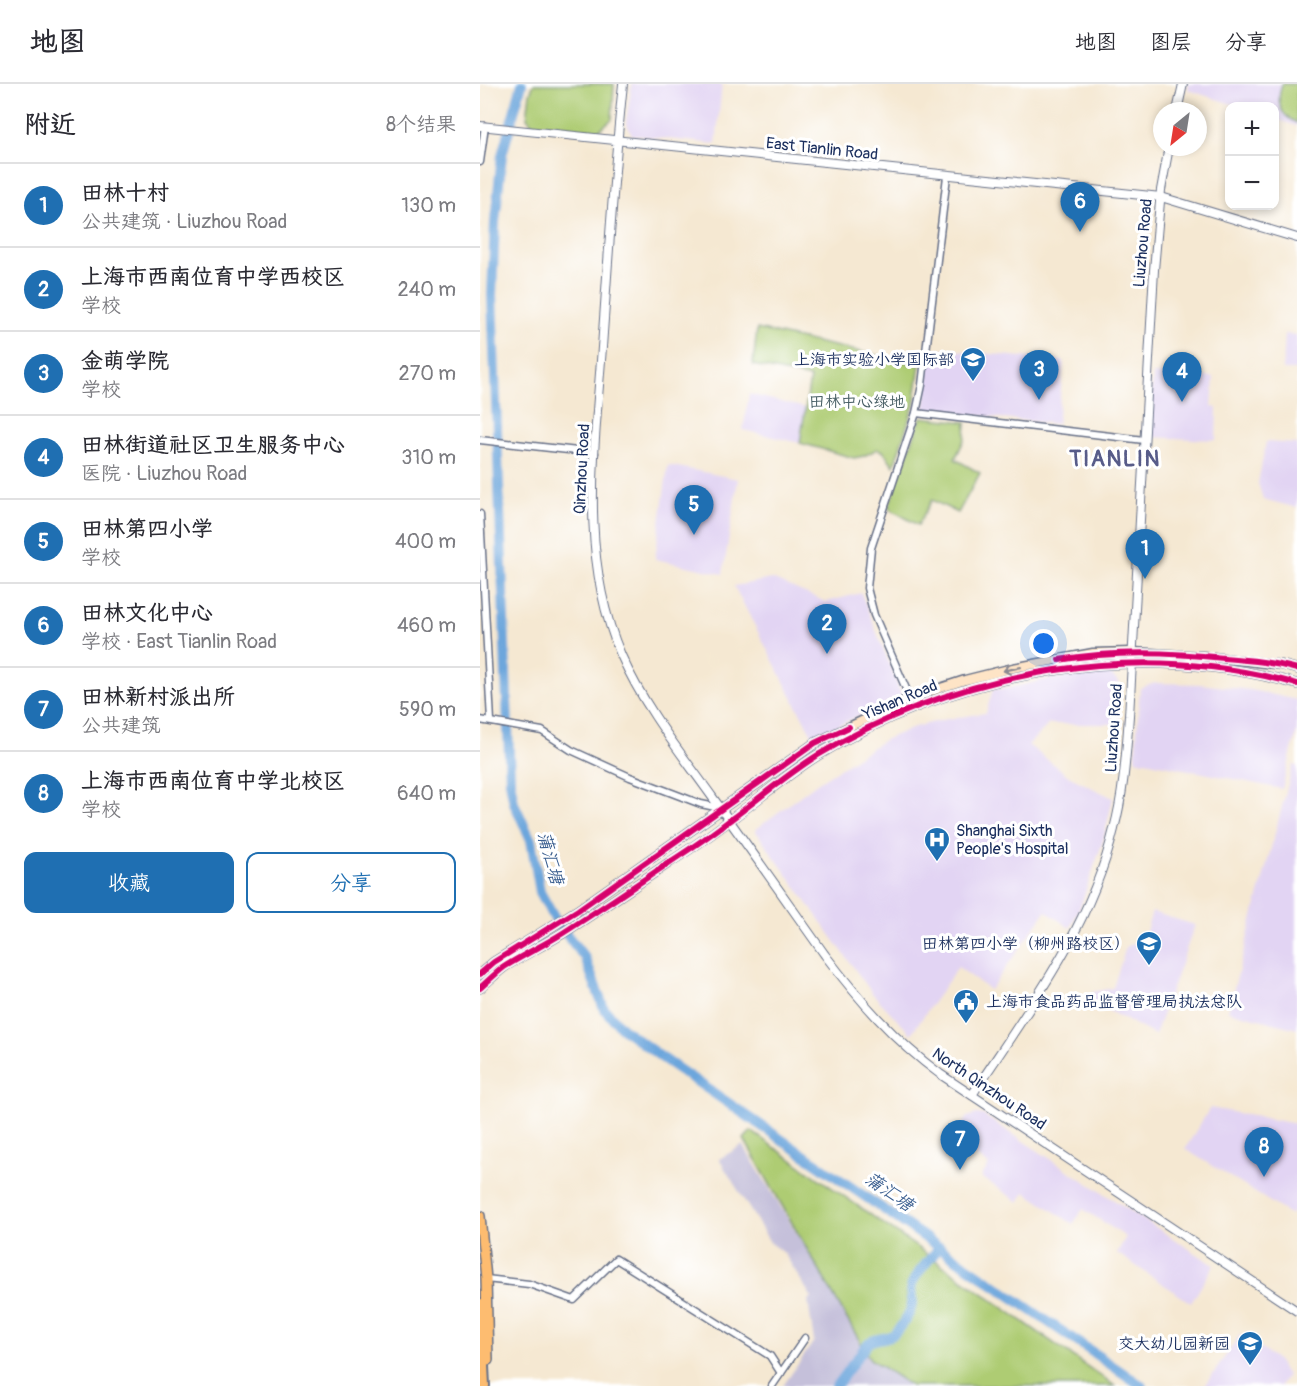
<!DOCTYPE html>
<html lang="zh">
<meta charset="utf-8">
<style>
body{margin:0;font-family:Pangolin,"LXGW WenKai TC",sans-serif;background:#f2f2f3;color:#2b2b33}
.controls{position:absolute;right:18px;top:18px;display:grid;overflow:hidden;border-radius:12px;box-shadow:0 3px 9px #0003}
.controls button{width:54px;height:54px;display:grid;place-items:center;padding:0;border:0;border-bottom:2px solid #e1e1e2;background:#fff;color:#2b2b33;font:30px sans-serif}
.compass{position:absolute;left:673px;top:18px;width:54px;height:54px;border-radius:50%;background:#fff;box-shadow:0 3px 9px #0003;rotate:210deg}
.you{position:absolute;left:564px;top:560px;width:21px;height:21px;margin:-15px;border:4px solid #fff;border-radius:50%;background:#1a73e8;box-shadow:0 0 0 9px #1a73e833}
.badge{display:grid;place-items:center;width:39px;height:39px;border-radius:50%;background:#1f6fb2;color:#fff;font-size:20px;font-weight:700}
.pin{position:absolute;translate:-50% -50px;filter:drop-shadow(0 2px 3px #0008)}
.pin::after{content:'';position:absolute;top:32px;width:21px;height:18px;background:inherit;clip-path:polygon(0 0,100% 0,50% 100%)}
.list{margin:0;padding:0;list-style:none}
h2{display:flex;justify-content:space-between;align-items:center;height:78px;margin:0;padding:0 24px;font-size:26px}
h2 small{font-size:20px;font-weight:400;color:#7c7c81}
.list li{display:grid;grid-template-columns:39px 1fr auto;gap:18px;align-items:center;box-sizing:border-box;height:84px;padding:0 24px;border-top:2px solid #e1e1e2}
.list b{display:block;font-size:22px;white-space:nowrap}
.list p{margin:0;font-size:20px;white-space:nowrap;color:#7c7c81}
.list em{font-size:20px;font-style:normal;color:#7c7c81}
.actions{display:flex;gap:12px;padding:18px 24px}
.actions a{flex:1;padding:14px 0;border:2px solid #1f6fb2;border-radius:12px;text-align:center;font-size:21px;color:#1f6fb2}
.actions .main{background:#1f6fb2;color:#fff}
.map{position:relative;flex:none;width:817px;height:1302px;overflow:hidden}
header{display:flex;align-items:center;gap:36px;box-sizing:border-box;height:84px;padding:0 30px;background:#fff;border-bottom:2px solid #e1e1e2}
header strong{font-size:28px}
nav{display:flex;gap:33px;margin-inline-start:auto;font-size:21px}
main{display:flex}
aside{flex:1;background:#fff}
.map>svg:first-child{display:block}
.built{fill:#e2d4f3}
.industrial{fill:#c5c0da}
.green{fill:#aecc73;stroke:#647e68;stroke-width:1.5}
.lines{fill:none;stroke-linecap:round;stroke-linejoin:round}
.river{stroke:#6ca6dc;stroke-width:10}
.minor-casing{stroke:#677087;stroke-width:9}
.tertiary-casing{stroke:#677087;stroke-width:10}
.secondary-casing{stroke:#677087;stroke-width:11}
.primary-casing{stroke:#677087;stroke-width:12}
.trunk-casing{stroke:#677087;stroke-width:14}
.minor{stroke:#fff;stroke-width:6}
.tertiary{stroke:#fff;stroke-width:8}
.secondary{stroke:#fee4c6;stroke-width:8}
.primary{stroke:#fdbc70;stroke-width:9}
.trunk{stroke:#fdbc70;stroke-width:10}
.cycleway-casing{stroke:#fff;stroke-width:10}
.cycleway{stroke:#d6006c;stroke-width:6}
.oneway{stroke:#8c8a92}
.labels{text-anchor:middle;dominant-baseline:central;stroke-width:6;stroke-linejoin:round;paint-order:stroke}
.street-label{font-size:16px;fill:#1b2f5e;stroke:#fff}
.poi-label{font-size:16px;fill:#1b2f5e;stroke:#fff;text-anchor:end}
.park-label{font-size:16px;fill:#475e64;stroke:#fff}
.water-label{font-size:18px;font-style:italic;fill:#3b5f90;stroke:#fff}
.district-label{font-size:22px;font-weight:bold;letter-spacing:1.5px;fill:#585c89;stroke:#fff}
</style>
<header>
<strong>地图</strong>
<nav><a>地图</a><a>图层</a><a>分享</a></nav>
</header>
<main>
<aside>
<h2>附近<small>8个结果</small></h2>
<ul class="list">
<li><span class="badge">1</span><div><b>田林十村</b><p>公共建筑 · Liuzhou Road</p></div><em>130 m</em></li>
<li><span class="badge">2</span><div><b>上海市西南位育中学西校区</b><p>学校</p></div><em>240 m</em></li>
<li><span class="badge">3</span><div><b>金萌学院</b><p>学校</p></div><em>270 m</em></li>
<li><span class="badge">4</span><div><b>田林街道社区卫生服务中心</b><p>医院 · Liuzhou Road</p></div><em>310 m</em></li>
<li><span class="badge">5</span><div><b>田林第四小学</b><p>学校</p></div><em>400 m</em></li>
<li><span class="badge">6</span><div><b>田林文化中心</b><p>学校 · East Tianlin Road</p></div><em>460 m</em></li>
<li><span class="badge">7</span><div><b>田林新村派出所</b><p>公共建筑</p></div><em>590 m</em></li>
<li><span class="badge">8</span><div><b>上海市西南位育中学北校区</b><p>学校</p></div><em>640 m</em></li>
</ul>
<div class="actions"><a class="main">收藏</a><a>分享</a></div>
</aside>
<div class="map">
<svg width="817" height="1302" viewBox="0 0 817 1302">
<rect width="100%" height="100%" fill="#fff"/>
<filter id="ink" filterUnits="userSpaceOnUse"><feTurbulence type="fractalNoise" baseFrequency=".0167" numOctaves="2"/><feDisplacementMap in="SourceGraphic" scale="12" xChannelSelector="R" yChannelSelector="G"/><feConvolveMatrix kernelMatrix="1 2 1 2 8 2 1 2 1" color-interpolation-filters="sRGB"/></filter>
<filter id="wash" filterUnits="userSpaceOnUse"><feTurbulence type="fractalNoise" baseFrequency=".008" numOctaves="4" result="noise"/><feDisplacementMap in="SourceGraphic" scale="24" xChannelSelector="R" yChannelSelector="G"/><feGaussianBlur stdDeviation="1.35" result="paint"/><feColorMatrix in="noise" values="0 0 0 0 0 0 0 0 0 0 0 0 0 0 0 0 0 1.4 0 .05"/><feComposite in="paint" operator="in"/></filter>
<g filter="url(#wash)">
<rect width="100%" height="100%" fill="#f5e8d2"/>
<!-- built -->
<g class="built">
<path d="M 152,0 L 242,0 L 236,60 L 152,51 L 146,38 Z"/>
<path d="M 709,0 L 817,0 L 817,42 L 795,35 L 794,22 L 758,22 L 708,6 Z"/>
<path d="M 805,250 L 817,251 L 817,286 L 803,286 Z"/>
<path d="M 450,264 L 584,277 L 577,340 L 444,326 Z"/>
<path d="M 673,290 L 734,293 L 732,323 L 737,324 L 736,356 L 669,353 Z"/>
<path d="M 269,310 L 326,324 L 320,359 L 263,346 Z"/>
<path d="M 786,358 L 817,360 L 817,424 L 783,415 L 778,399 Z"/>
<path d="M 188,381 L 258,395 L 243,490 L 175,475 Z"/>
<path d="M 292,495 L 346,518 L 381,509 L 422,612 L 333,653 L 254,502 Z"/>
<path d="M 628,587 L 640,600 L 639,640 L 569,640 L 548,661 L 590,693 L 633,714 L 623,757 L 600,823 L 590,844 L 566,827 L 510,906 L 478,883 L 431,950 L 392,909 L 275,746 L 337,699 L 404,656 L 434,643 L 467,635 L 506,629 L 513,605 L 525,605 L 570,595 Z"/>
<path d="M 675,599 L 719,600 L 771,606 L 817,616 L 817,647 L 802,705 L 655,675 L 660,604 Z"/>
<path d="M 813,681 L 817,682 L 817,945 L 748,927 Z"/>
<path d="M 672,828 L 715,841 L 675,951 L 608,916 L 613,908 L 633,904 L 646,863 L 664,854 Z"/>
<path d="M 730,1024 L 817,1040 L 817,1122 L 811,1131 L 705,1065 Z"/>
<path d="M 497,1030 L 503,1031 L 734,1181 L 711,1219 L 637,1169 L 646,1153 L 603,1125 L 593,1140 L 545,1108 L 539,1118 L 501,1093 L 509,1081 L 477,1059 L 474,1052 L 487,1033 Z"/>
<path d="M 760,1251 L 796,1275 L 807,1291 L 800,1302 L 725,1302 Z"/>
</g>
<!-- industrial -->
<path class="industrial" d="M 263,1061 L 392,1273 L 435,1302 L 303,1302 L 334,1257 L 328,1217 L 332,1214 L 304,1169 L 291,1160 L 239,1075 Z"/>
<!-- green -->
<g class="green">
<path d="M 54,0 L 134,0 L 132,35 L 118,47 L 53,41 L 47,34 L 50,9 Z"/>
<path d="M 802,0 L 817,0 L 817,39 C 799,31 796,18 802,0 Z"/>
<path d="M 277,245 L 440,281 L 434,321 L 414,382 L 403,367 L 397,365 L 384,372 L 374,374 L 320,359 L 330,294 L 273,281 Z"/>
<path d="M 441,333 L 486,338 L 485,354 L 475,375 L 500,389 L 478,429 L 452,416 L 438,441 L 408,424 Z"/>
<path d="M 271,1047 L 635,1302 L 431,1302 L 390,1275 L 264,1055 Z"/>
</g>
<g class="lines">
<!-- river -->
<g class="river">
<path d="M 42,0 L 22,71 L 15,138 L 12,211 L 30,697 L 34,719 L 51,756 L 60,808 L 76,837 L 105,874 L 124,925 L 142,944 L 181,973 L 662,1302"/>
<path d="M 356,1302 L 388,1259 C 396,1253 406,1256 414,1250 C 421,1243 432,1229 432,1218 C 433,1212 429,1207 432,1200 C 436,1189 452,1173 460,1163"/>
</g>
</g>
</g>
<g filter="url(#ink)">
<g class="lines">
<defs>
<g id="minor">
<path d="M 0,78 L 5,42"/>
<path d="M 436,329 L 664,356"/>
<path d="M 0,356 L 115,369"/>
<path d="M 0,430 L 11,637"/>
<path d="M 430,614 L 394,531 L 387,504 L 391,464 L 436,329 L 442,301 L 467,92"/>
<path d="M 0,636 L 62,647 L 91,666 L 150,693 L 221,720 L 240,724"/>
<path d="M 6,1195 L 49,1200 L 94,1216 L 136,1175 L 290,1272 L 301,1289"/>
<path d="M 292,1302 L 325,1254"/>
</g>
<g id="tertiary">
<path d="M 143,0 C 134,83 129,166 123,249 C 116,357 97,469 141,571 C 164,623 200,668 233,714 C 271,766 308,819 345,871 C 379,916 415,957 460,990 L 817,1227"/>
<path d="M 697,27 L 703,0"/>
<path d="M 0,42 L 681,113 L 817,154"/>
<path d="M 492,1011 C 548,926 610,845 634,745 C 644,708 646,670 649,632 L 674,186 L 681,106 L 689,63"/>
</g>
<g id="secondary">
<path d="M 0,890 L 14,878 L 98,826 L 335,659 L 430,614 L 485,596 L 533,584 L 613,569 L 652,568 L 724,572 L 802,581 L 817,585"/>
<path d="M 0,904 C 8,897 16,889 24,883 C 43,871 64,861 83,849 C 119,826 155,802 190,778 C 210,765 231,751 250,736 C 280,714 306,691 338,671 C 480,586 656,555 817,600"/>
</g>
<path id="primary" d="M 0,1132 L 6,1195 L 8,1276"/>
<path id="trunk" d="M 0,1220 L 4,1302"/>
</defs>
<!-- minor casing -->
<use href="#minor" class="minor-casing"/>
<!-- tertiary casing -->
<use href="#tertiary" class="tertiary-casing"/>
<!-- secondary casing -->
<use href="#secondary" class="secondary-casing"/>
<!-- primary casing -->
<use href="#primary" class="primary-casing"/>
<!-- trunk casing -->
<use href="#trunk" class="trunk-casing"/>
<!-- minor -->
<use href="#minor" class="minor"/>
<!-- tertiary -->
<use href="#tertiary" class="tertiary"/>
<!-- secondary -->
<use href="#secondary" class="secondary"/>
<!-- primary -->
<use href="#primary" class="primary"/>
<!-- trunk -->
<use href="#trunk" class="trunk"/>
<defs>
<g id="cycleway">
<path d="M 579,576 C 634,566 689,568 744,574 C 769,576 793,578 817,585"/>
<path d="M 0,890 L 14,878 L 98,826 L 335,659 L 369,643"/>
<path d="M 0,904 C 8,897 16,889 24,883 C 43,871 64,861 83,849 C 119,826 155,802 190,778 C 210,765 231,751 250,736 C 280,714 306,691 338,671 C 480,586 656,555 817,600"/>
</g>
</defs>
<!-- cycleway casing -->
<use href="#cycleway" class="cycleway-casing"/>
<!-- cycleway -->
<use href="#cycleway" class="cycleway"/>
</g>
<!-- one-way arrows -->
<defs><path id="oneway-shaft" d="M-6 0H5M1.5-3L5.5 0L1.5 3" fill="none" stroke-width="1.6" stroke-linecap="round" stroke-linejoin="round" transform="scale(1.5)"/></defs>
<use class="oneway" href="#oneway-shaft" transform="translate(532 585) rotate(168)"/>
</g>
<!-- icons -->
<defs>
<symbol id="school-pin" viewBox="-11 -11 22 30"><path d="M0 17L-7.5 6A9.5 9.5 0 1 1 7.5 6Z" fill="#1f6fb2" stroke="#fff"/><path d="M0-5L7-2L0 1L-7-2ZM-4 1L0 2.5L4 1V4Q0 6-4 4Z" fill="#fff"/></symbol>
<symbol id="hospital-pin" viewBox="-11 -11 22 30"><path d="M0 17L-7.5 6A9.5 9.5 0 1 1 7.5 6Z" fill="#1f6fb2" stroke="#fff"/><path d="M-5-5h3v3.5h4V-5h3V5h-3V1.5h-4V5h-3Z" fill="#fff"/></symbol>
<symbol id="civic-pin" viewBox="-11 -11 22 30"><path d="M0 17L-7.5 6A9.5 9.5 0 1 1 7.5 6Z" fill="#1f6fb2" stroke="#fff"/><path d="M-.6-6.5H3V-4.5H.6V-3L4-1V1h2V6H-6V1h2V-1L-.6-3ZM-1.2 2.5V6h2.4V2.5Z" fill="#fff"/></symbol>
</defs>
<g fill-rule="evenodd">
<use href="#school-pin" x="478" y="261" width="30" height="40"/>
<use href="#hospital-pin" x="442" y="741" width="30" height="40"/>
<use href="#school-pin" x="654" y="845" width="30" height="40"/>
<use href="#civic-pin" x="471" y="903" width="30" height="40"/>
<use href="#school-pin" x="755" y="1245" width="30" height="40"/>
</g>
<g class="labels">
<!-- street labels -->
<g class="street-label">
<text transform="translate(342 65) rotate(6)">East Tianlin Road</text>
<text transform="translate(663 159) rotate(-85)">Liuzhou Road</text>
<text transform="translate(102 385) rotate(-87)">Qinzhou Road</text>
<text transform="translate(420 616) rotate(-23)">Yishan Road</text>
<text transform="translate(634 644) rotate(-86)">Liuzhou Road</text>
<text transform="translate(509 1005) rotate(34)">North Qinzhou Road</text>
</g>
<!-- poi labels -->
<g class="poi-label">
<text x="474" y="276">上海市实验小学国际部</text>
<text x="476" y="747" text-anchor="start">Shanghai Sixth<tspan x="476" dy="18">People's Hospital</tspan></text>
<text x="650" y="860">田林第四小学（柳州路校区）</text>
<text x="506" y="918" text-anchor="start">上海市食品药品监督管理局执法总队</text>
<text x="750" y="1260">交大幼儿园新园</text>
</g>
<!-- park labels -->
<g class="park-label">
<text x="377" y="318">田林中心绿地</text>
</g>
<!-- water labels -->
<g class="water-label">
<text transform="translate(70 774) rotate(75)">蒲汇塘</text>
<text transform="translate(409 1108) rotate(35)">蒲汇塘</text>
</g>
<!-- district labels -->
<g class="district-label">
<text x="635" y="375">TIANLIN</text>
</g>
</g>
</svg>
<div class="controls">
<button>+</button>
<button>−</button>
</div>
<svg class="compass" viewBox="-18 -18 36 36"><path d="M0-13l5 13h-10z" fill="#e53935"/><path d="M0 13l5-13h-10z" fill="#7c7c81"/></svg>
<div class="you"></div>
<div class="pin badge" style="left:665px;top:495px">1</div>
<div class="pin badge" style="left:347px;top:570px">2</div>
<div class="pin badge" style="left:559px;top:316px">3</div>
<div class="pin badge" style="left:702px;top:318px">4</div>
<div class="pin badge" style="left:214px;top:451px">5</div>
<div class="pin badge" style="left:600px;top:148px">6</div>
<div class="pin badge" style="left:480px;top:1086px">7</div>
<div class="pin badge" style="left:784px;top:1093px">8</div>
</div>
</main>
